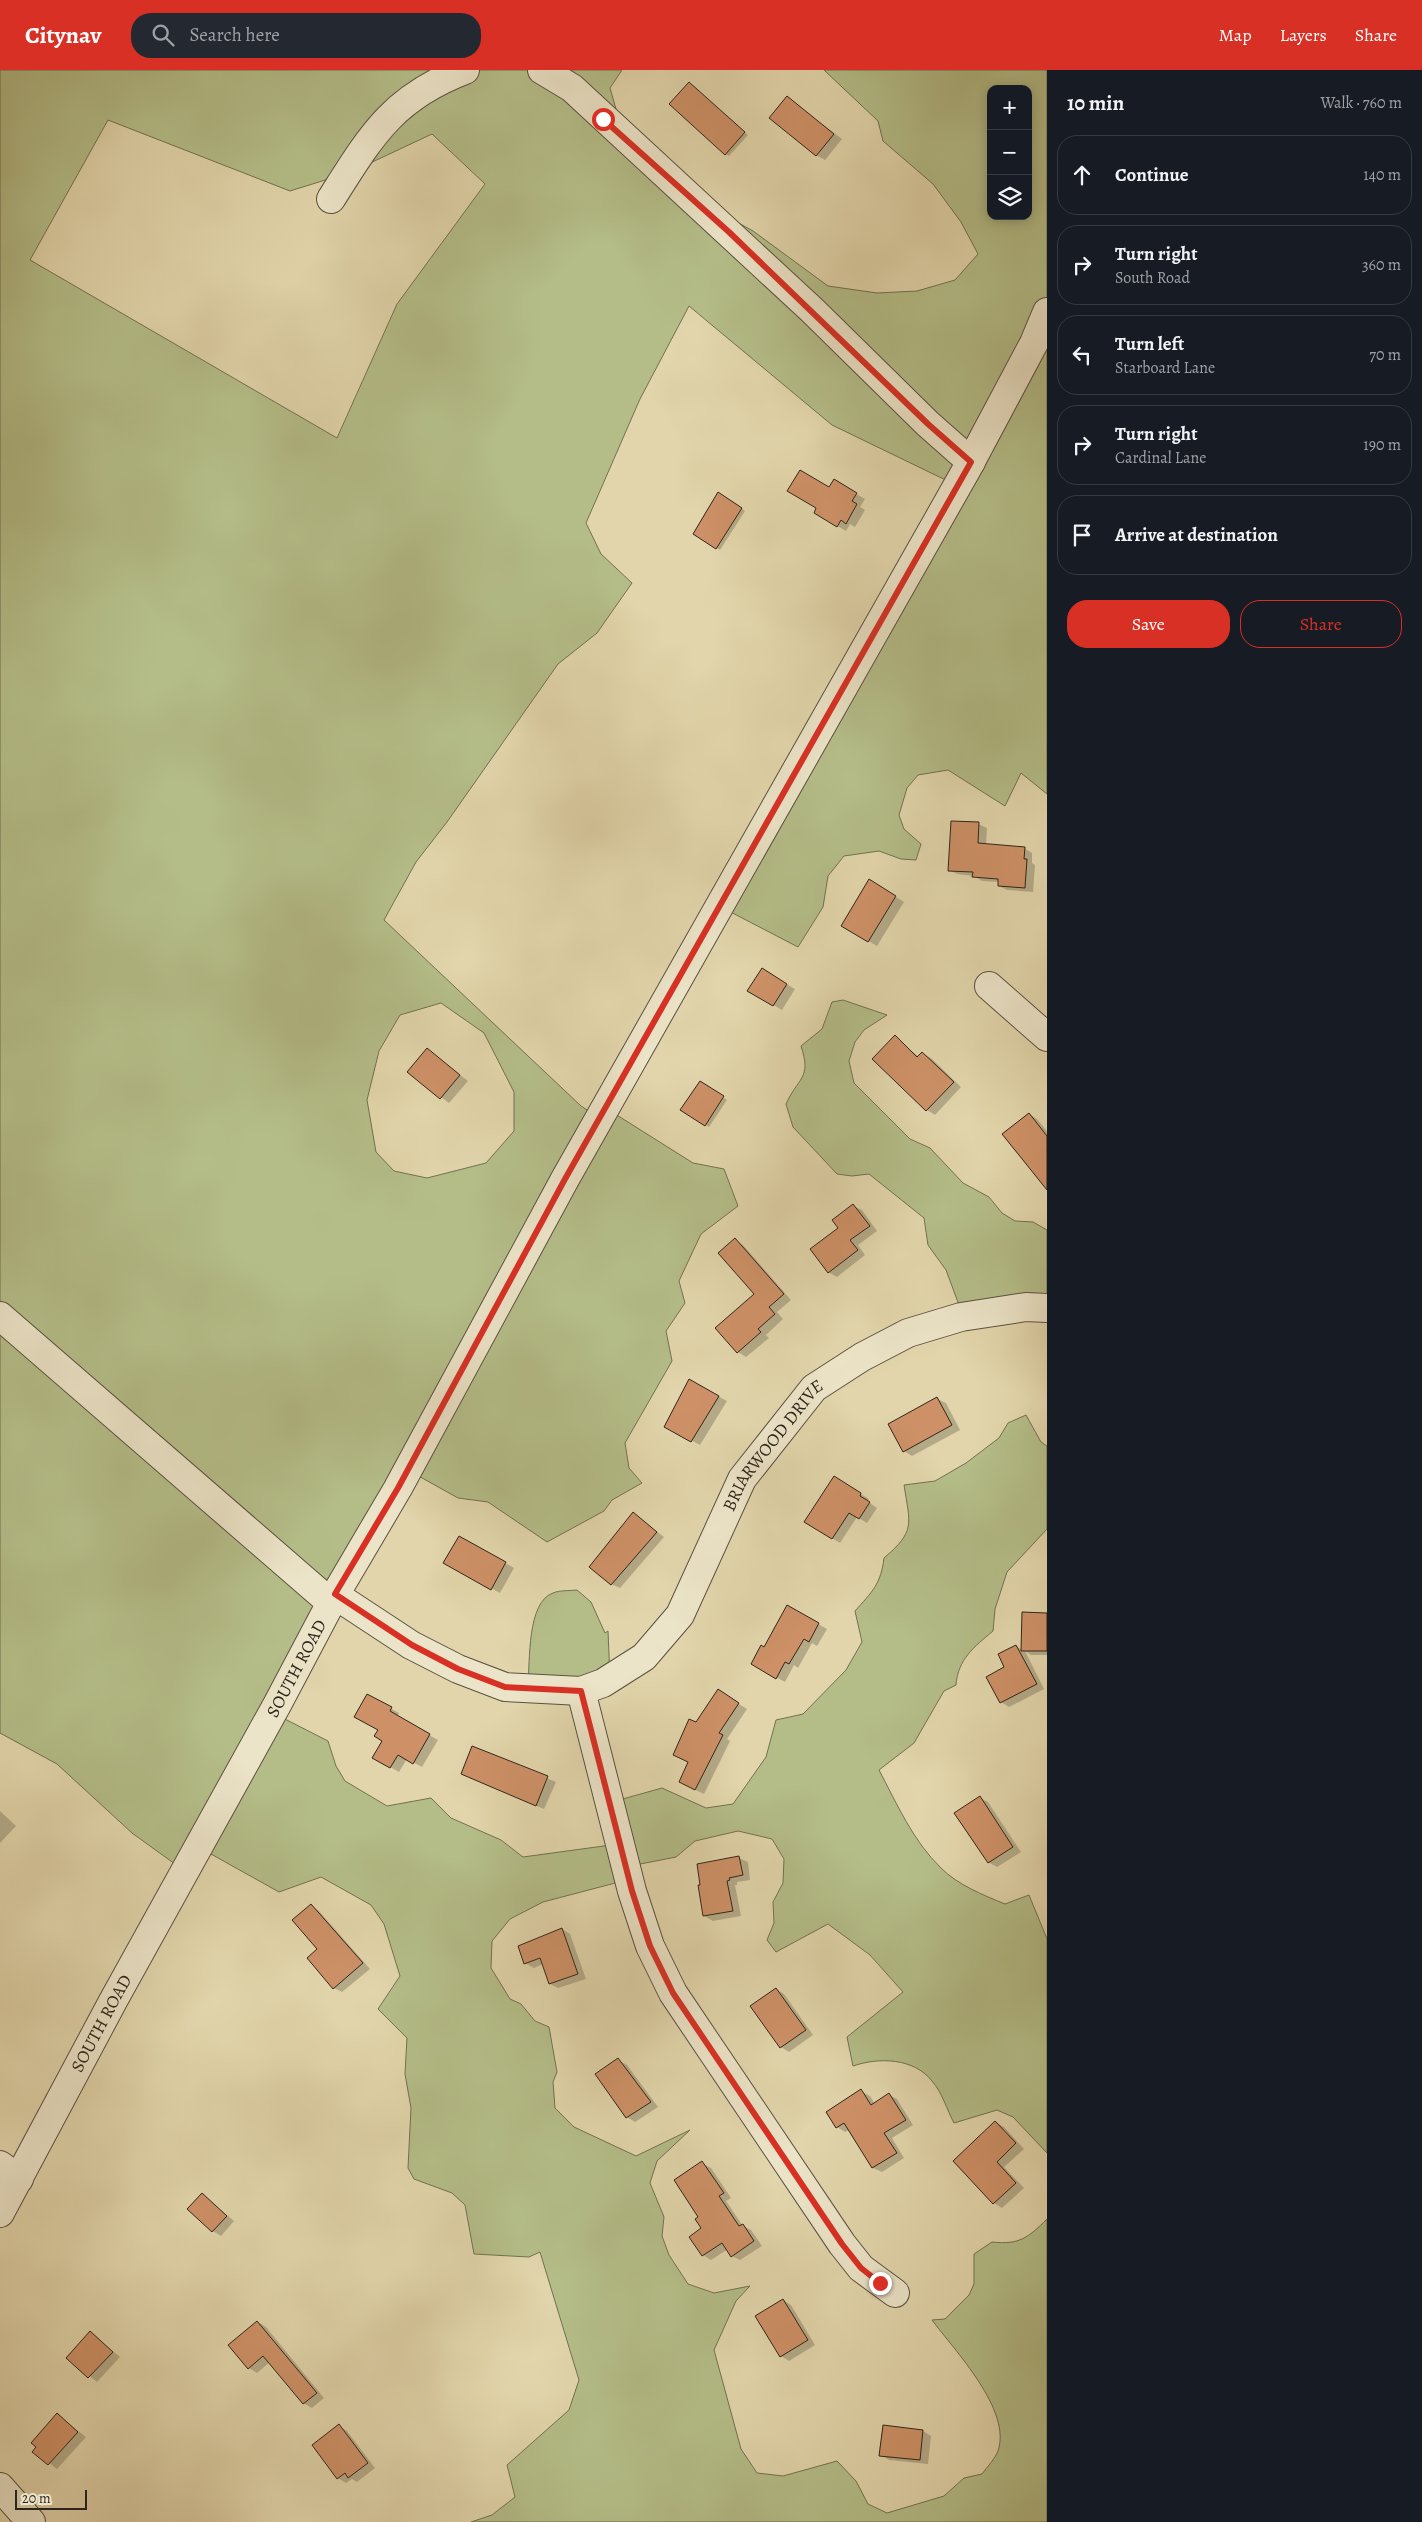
<!DOCTYPE html>
<meta charset="utf-8">
<style>
body{margin:0;font-family:Alegreya,serif;background:#242831;color:#f1f3f6}
.controls{position:absolute;right:15px;top:15px;display:grid;overflow:hidden;border-radius:10px;box-shadow:0 2px 12px #0003}
.controls button{width:45px;height:45px;display:grid;place-items:center;padding:0;border:0;border-bottom:1px solid #363941;background:#171b24;color:#f1f3f6;font:25px sans-serif}
.scale{position:absolute;left:15px;bottom:12px;width:72px;box-sizing:border-box;padding-left:5px;border:2px solid #2e251c;border-top:0;font-size:14px;line-height:18px;white-space:nowrap;color:#2e251c;-webkit-text-stroke:4px #ece4c8;paint-order:stroke}
.stop{position:absolute;width:15px;height:15px;margin:-11px;border:4px solid #d93025;border-radius:50%;background:#fff}
.stop.end{background:#d93025;border-color:#fff;box-shadow:0 1px 5px #0008}
.list{margin:0;padding:0;list-style:none}
h2{display:flex;justify-content:space-between;align-items:center;height:65px;margin:0;padding:0 20px;font-size:21px}
h2 small{font-size:16px;font-weight:400;color:#9ea1a6}
.list li{display:grid;grid-template-columns:32px 1fr auto;gap:15px;align-items:center;box-sizing:border-box;height:80px;margin:0 10px 10px;padding:0 10px;border:1px solid #363941;border-radius:20px}
.list b{display:block;font-size:19px;white-space:nowrap}
.list p{margin:0;font-size:16px;white-space:nowrap;color:#9ea1a6}
.list em{font-size:16px;font-style:normal;color:#9ea1a6}
.actions{display:flex;gap:10px;padding:15px 20px}
.actions a{flex:1;padding:11px 0;border:1px solid #d93025;border-radius:20px;text-align:center;font-size:18px;color:#d93025}
.actions .main{background:#d93025;color:#fff}
.icon{flex:none;width:28px;height:28px;fill:none;stroke:currentColor;stroke-width:2;stroke-linecap:round;stroke-linejoin:round}
.map{position:relative;flex:none;width:1047px;height:2452px;overflow:hidden}
header{display:flex;align-items:center;gap:30px;box-sizing:border-box;height:70px;padding:0 25px;background:#d93025;color:#fff}
header strong{font-size:24px}
nav{display:flex;gap:28px;margin-inline-start:auto;font-size:18px}
.search{width:350px;height:45px;background:#242831;display:flex;align-items:center;gap:12px;box-sizing:border-box;padding:0 18px;border-radius:20px;color:#9ea1a6;font-size:19px}
main{display:flex}
aside{flex:1;background:#171b24}
.map>svg:first-child{display:block}
.green{fill:#b4bd88;stroke:#717152;fill-rule:evenodd}
.shadow{fill:#0003}
.building{fill:#ce9167;stroke:#2e251c}
.lines{fill:none;stroke-linecap:round;stroke-linejoin:round}
.minor-casing{stroke:#5b5140;stroke-width:30}
.minor{stroke:#ece4c8;stroke-width:28}
.route{stroke:#d93025;stroke-width:6}
.labels{text-anchor:middle;dominant-baseline:central;stroke-width:5;stroke-linejoin:round;paint-order:stroke}
.street-label{font-size:18px;fill:#2e251c;stroke:#ece4c8}
</style>
<header>
<strong>Citynav</strong>
<div class="search"><svg class="icon" aria-label="search" viewBox="0 0 24 24"><circle cx="10" cy="10" r="6"/><path d="M15 15l6 6"/></svg>Search here</div>
<nav><a>Map</a><a>Layers</a><a>Share</a></nav>
</header>
<main>
<div class="map">
<svg width="1047" height="2452" viewBox="0 0 1047 2452">
<rect width="100%" height="100%" fill="#e2d5ab"/>
<filter id="stains"><feTurbulence type="fractalNoise" baseFrequency=".004" numOctaves="4"/><feColorMatrix values="0 0 0 0 .2 0 0 0 0 .09 0 0 0 0 .02 0 0 0 .5 -.17"/></filter>
<radialGradient id="worn" r=".72"><stop offset=".6" stop-color="#630" stop-opacity="0"/><stop offset="1" stop-color="#630" stop-opacity=".3"/></radialGradient>
<!-- green -->
<g class="green">
<path d="M 0,0 L 622,0 L 610,18 L 620,53 L 710,137 L 753,161 L 828,216 L 877,223 L 917,221 L 955,210 L 978,184 L 961,152 L 933,114 L 883,71 L 878,51 L 824,0 L 1047,0 L 1047,724 L 1021,703 L 1005,736 L 948,700 L 918,705 L 907,718 L 899,745 L 904,759 L 921,774 L 916,790 L 901,789 L 879,781 L 844,786 L 828,806 L 823,837 L 798,877 L 721,837 L 958,416 L 832,355 L 689,236 L 640,329 L 586,453 L 601,484 L 632,513 L 597,563 L 558,594 L 447,752 L 416,792 L 384,850 L 581,1036 L 598,1047 L 612,1042 L 693,1093 L 724,1099 L 738,1136 L 701,1164 L 679,1211 L 685,1233 L 666,1261 L 672,1291 L 625,1373 L 629,1398 L 642,1413 L 612,1430 L 604,1441 L 547,1472 L 488,1432 L 458,1428 L 415,1404 L 277,1645 L 328,1671 L 336,1696 L 345,1711 L 387,1736 L 431,1728 L 451,1748 L 501,1770 L 523,1787 L 611,1775 L 612,1732 L 662,1718 L 706,1738 L 733,1734 L 766,1687 L 776,1650 L 803,1644 L 846,1600 L 862,1572 L 855,1541 C 872,1522 881,1514 884,1488 C 916,1461 910,1454 904,1415 L 935,1411 L 966,1393 L 999,1368 L 1008,1353 L 1026,1345 L 1041,1372 L 1047,1376 L 1047,1459 L 1007,1502 L 995,1539 L 993,1561 C 974,1577 958,1589 956,1615 L 944,1621 L 914,1673 L 879,1700 C 897,1734 913,1771 941,1798 C 958,1815 983,1825 1005,1834 L 1029,1825 L 1047,1869 L 1047,2083 L 1013,2047 L 997,2040 L 954,2053 C 947,2040 942,2022 932,2011 C 914,1988 879,1987 853,1996 L 847,1967 L 903,1922 L 870,1885 L 828,1854 L 776,1882 L 767,1870 L 774,1853 L 773,1832 L 783,1813 L 784,1789 L 772,1769 L 738,1761 L 695,1771 L 676,1787 L 625,1797 L 619,1812 L 543,1832 L 510,1849 L 492,1871 L 491,1898 L 510,1929 L 521,1934 L 535,1951 L 549,1957 L 557,2002 L 553,2012 L 555,2038 L 574,2057 L 636,2086 L 690,2060 L 657,2091 L 650,2113 L 664,2147 L 662,2166 L 669,2185 L 688,2214 L 714,2223 L 750,2216 L 736,2231 L 714,2280 L 741,2379 L 757,2403 L 783,2406 L 837,2391 L 856,2411 L 868,2434 L 887,2443 L 944,2426 L 964,2408 L 982,2404 C 987,2397 995,2389 998,2381 C 1012,2340 955,2281 932,2250 L 945,2249 L 969,2225 L 974,2214 L 974,2184 L 992,2172 C 1019,2175 1028,2168 1047,2149 L 1047,2452 L 471,2452 L 492,2445 L 515,2427 L 507,2395 L 569,2340 L 579,2310 L 540,2182 L 529,2187 L 474,2184 L 465,2135 L 452,2123 L 414,2109 L 408,2098 L 411,2038 L 405,2004 L 407,1968 L 378,1939 L 400,1906 L 384,1854 L 371,1835 L 321,1807 L 279,1822 L 202,1779 L 186,1802 L 132,1763 L 57,1694 L 0,1663 ZM 991,19 L 1028,19 L 1028,146 L 991,146 ZM 108,50 L 290,121 L 351,102 L 432,64 L 485,114 L 397,234 L 337,368 L 30,190 ZM 441,933 L 484,963 L 514,1022 L 514,1061 L 486,1093 L 427,1108 L 394,1101 L 376,1082 L 367,1030 L 379,981 L 400,945 Z"/>
<path d="M 843,930 L 887,945 L 864,960 L 855,972 L 849,991 L 854,1013 L 910,1069 L 930,1078 L 963,1113 L 989,1127 L 1002,1143 L 1015,1151 L 1033,1152 L 1047,1160 L 1047,1236 L 962,1243 L 946,1200 L 928,1175 L 924,1148 L 869,1104 L 852,1106 L 837,1104 L 793,1057 L 786,1034 C 798,1007 812,1009 801,976 L 822,959 L 832,932 Z"/>
<path d="M 577,1520 L 591,1532 L 605,1563 L 608,1561 L 610,1609 L 528,1614 C 530,1591 527,1532 553,1523 C 560,1520 569,1521 577,1520 Z"/>
</g>
<!-- shadow -->
<g class="shadow">
<path d="M 690,13 L 748,65 L 729,86 L 725,84 Z"/>
<path d="M 787,28 L 842,69 L 825,90 L 816,85 Z"/>
<path d="M 834,411 L 865,429 L 860,437 L 865,440 L 855,457 L 850,454 L 846,461 L 815,443 Z"/>
<path d="M 718,423 L 745,441 L 720,480 L 695,464 Z"/>
<path d="M 978,754 L 987,758 L 986,775 L 1024,778 L 1032,783 L 1032,793 L 1035,795 L 1033,822 L 1007,820 L 999,816 L 999,812 L 982,811 L 974,806 L 957,804 L 949,800 Z"/>
<path d="M 870,811 L 904,832 L 877,876 L 842,856 Z"/>
<path d="M 762,900 L 795,919 L 782,940 L 749,921 Z"/>
<path d="M 895,967 L 919,987 L 922,983 L 931,988 L 961,1017 L 935,1045 L 927,1040 Z"/>
<path d="M 427,979 L 468,1011 L 449,1033 L 408,1002 Z"/>
<path d="M 700,1012 L 727,1030 L 709,1057 L 682,1040 Z"/>
<path d="M 1029,1044 L 1037,1049 L 1047,1061 L 1047,1118 Z"/>
<path d="M 853,1136 L 862,1140 L 877,1161 L 858,1175 L 865,1185 L 837,1207 L 828,1202 L 840,1158 Z"/>
<path d="M 735,1170 L 743,1175 L 791,1230 L 777,1242 L 783,1249 L 766,1265 L 769,1268 L 746,1287 L 738,1282 L 717,1258 L 756,1225 Z"/>
<path d="M 690,1311 L 727,1331 L 700,1375 L 665,1356 Z"/>
<path d="M 937,1329 L 946,1333 L 960,1360 L 912,1386 L 904,1381 Z"/>
<path d="M 842,1412 L 869,1429 L 867,1431 L 877,1438 L 867,1453 L 857,1447 L 840,1473 L 832,1468 Z"/>
<path d="M 633,1444 L 664,1467 L 620,1518 L 611,1514 Z"/>
<path d="M 459,1467 L 514,1498 L 500,1523 L 445,1492 Z"/>
<path d="M 788,1537 L 827,1559 L 817,1576 L 812,1573 L 798,1598 L 794,1595 L 785,1612 L 752,1594 L 764,1578 Z"/>
<path d="M 1047,1544 L 1047,1585 L 1031,1585 L 1025,1581 L 1044,1619 L 1009,1637 L 1001,1632 L 1006,1597 L 1016,1576 L 1022,1580 Z"/>
<path d="M 367,1625 L 399,1643 L 397,1647 L 438,1670 L 422,1697 L 407,1689 L 399,1702 L 374,1688 L 384,1670 Z"/>
<path d="M 726,1626 L 747,1639 L 727,1669 L 730,1671 L 704,1724 L 689,1717 L 690,1692 L 696,1654 Z"/>
<path d="M 473,1677 L 556,1712 L 544,1739 L 471,1708 Z"/>
<path d="M 980,1728 L 988,1732 L 1021,1782 L 997,1797 L 988,1792 Z"/>
<path d="M 0,1741 L 16,1756 L 0,1773 Z"/>
<path d="M 739,1788 L 748,1792 L 750,1810 L 737,1812 L 737,1815 L 735,1815 L 741,1846 L 713,1851 L 704,1846 Z"/>
<path d="M 311,1836 L 319,1841 L 370,1899 L 342,1922 L 334,1918 L 318,1880 Z"/>
<path d="M 562,1859 L 570,1864 L 586,1909 L 558,1918 L 550,1914 L 543,1894 L 534,1898 L 525,1893 Z"/>
<path d="M 776,1919 L 784,1924 L 813,1965 L 789,1982 L 781,1977 Z"/>
<path d="M 618,1990 L 627,1995 L 658,2037 L 635,2052 L 627,2047 Z"/>
<path d="M 861,2021 L 870,2026 L 875,2034 L 889,2025 L 897,2029 L 913,2055 L 892,2068 L 904,2088 L 882,2102 L 873,2098 L 849,2060 L 845,2062 L 837,2057 Z"/>
<path d="M 996,2052 L 1004,2057 L 1024,2079 L 1004,2097 L 1024,2118 L 1002,2138 L 994,2133 L 954,2091 Z"/>
<path d="M 702,2093 L 711,2098 L 731,2128 L 726,2131 L 743,2156 L 751,2160 L 762,2176 L 740,2190 L 732,2186 L 728,2179 L 711,2190 L 703,2185 L 703,2159 L 700,2148 Z"/>
<path d="M 202,2125 L 234,2151 L 221,2166 L 213,2161 Z"/>
<path d="M 783,2230 L 791,2235 L 815,2275 L 789,2291 L 781,2286 Z"/>
<path d="M 258,2252 L 266,2257 L 324,2328 L 312,2338 L 303,2333 L 270,2292 L 257,2303 L 249,2298 Z"/>
<path d="M 91,2263 L 120,2287 L 97,2312 L 68,2288 Z"/>
<path d="M 57,2345 L 86,2367 L 57,2399 L 34,2381 Z"/>
<path d="M 339,2356 L 347,2361 L 375,2398 L 357,2412 L 352,2409 L 346,2413 L 338,2408 Z"/>
<path d="M 923,2361 L 931,2366 L 928,2394 L 889,2390 L 881,2385 Z"/>
</g>
<!-- building -->
<g class="building">
<path d="M 689,12 L 745,62 L 725,85 L 669,34 Z"/>
<path d="M 787,26 L 834,64 L 816,86 L 769,48 Z"/>
<path d="M 800,400 L 829,417 L 834,409 L 857,423 L 852,431 L 857,434 L 846,454 L 841,450 L 837,457 L 814,443 L 816,438 L 787,421 Z"/>
<path d="M 718,422 L 742,438 L 716,479 L 693,464 Z"/>
<path d="M 951,751 L 979,752 L 978,773 L 1025,777 L 1024,789 L 1027,789 L 1025,818 L 998,816 L 998,809 L 972,807 L 973,802 L 948,801 Z"/>
<path d="M 869,809 L 896,826 L 868,872 L 841,856 Z"/>
<path d="M 762,898 L 787,914 L 773,936 L 747,921 Z"/>
<path d="M 895,965 L 917,987 L 922,982 L 954,1012 L 926,1041 L 872,989 Z"/>
<path d="M 427,978 L 460,1005 L 440,1029 L 407,1002 Z"/>
<path d="M 700,1011 L 724,1026 L 705,1056 L 680,1040 Z"/>
<path d="M 1029,1043 L 1047,1066 L 1047,1120 L 1002,1064 Z"/>
<path d="M 853,1134 L 870,1156 L 850,1170 L 858,1180 L 828,1203 L 810,1179 L 838,1158 L 832,1150 Z"/>
<path d="M 735,1168 L 784,1224 L 769,1237 L 775,1244 L 758,1259 L 761,1262 L 737,1283 L 715,1258 L 754,1224 L 718,1183 Z"/>
<path d="M 689,1309 L 719,1326 L 691,1372 L 664,1357 Z"/>
<path d="M 937,1327 L 952,1355 L 903,1382 L 888,1354 Z"/>
<path d="M 834,1406 L 861,1423 L 860,1426 L 870,1432 L 859,1449 L 849,1443 L 832,1469 L 804,1452 Z"/>
<path d="M 633,1442 L 657,1462 L 611,1515 L 589,1497 Z"/>
<path d="M 459,1466 L 506,1492 L 491,1520 L 443,1493 Z"/>
<path d="M 787,1535 L 819,1553 L 809,1572 L 804,1569 L 789,1594 L 785,1592 L 776,1609 L 751,1594 L 761,1575 L 764,1577 Z"/>
<path d="M 1022,1542 L 1047,1543 L 1047,1581 L 1021,1581 Z"/>
<path d="M 1016,1575 L 1037,1614 L 1000,1633 L 986,1607 L 1004,1597 L 998,1584 Z"/>
<path d="M 718,1619 L 739,1633 L 719,1663 L 723,1665 L 695,1720 L 679,1712 L 688,1692 L 673,1685 L 689,1649 L 696,1652 Z"/>
<path d="M 367,1624 L 392,1637 L 390,1641 L 430,1664 L 413,1694 L 398,1685 L 390,1698 L 372,1688 L 382,1671 L 374,1666 L 378,1660 L 354,1647 Z"/>
<path d="M 472,1676 L 548,1706 L 536,1736 L 461,1704 Z"/>
<path d="M 980,1726 L 1013,1777 L 988,1793 L 954,1743 Z"/>
<path d="M 739,1786 L 743,1805 L 729,1808 L 730,1810 L 727,1811 L 733,1841 L 703,1846 L 698,1815 L 700,1815 L 697,1794 Z"/>
<path d="M 311,1834 L 363,1893 L 333,1919 L 307,1888 L 317,1879 L 292,1850 Z"/>
<path d="M 562,1858 L 578,1904 L 549,1914 L 540,1888 L 524,1894 L 518,1876 Z"/>
<path d="M 776,1918 L 806,1960 L 780,1978 L 750,1936 Z"/>
<path d="M 618,1988 L 651,2032 L 626,2048 L 595,2004 Z"/>
<path d="M 861,2019 L 871,2035 L 889,2023 L 906,2050 L 884,2063 L 897,2083 L 872,2098 L 844,2053 L 836,2058 L 826,2042 Z"/>
<path d="M 995,2051 L 1016,2073 L 997,2092 L 1016,2113 L 993,2134 L 953,2091 Z"/>
<path d="M 702,2091 L 724,2123 L 719,2126 L 739,2156 L 743,2154 L 754,2171 L 731,2187 L 722,2173 L 702,2186 L 689,2167 L 701,2158 L 695,2149 L 698,2147 L 674,2110 Z"/>
<path d="M 202,2123 L 227,2146 L 212,2162 L 187,2139 Z"/>
<path d="M 783,2229 L 808,2270 L 780,2287 L 755,2246 Z"/>
<path d="M 257,2251 L 317,2323 L 303,2334 L 263,2286 L 248,2299 L 228,2275 Z"/>
<path d="M 90,2261 L 113,2282 L 88,2308 L 66,2288 Z"/>
<path d="M 57,2343 L 78,2362 L 48,2395 L 32,2382 L 36,2377 L 31,2373 Z"/>
<path d="M 339,2354 L 368,2393 L 348,2408 L 345,2403 L 337,2409 L 312,2375 Z"/>
<path d="M 883,2355 L 923,2360 L 920,2390 L 879,2386 Z"/>
</g>
<g class="lines">
<defs>
<g id="minor">
<path d="M 542,0 L 572,18 L 812,240 L 928,354 L 971,392"/>
<path d="M 331,129 C 371,66 392,28 465,0"/>
<path d="M 989,916 L 1047,967"/>
<path d="M 0,1246 L 331,1533"/>
<path id="s1" d="M 335,1525 L 411,1575 L 458,1599 L 505,1617 L 581,1621 L 603,1613 L 644,1587 L 680,1545 L 742,1409 L 814,1318 L 862,1287 L 908,1263 L 961,1247 L 1026,1237 L 1047,1238"/>
<path d="M 581,1621 L 632,1821 L 650,1876 L 673,1923 L 842,2174 L 861,2198 L 895,2223"/>
<path d="M 0,2095 L 19,2109"/>
<path id="s2" d="M 0,2143 L 113,1931 L 278,1633 L 335,1525 L 398,1418 L 565,1109 L 968,397 L 1034,273 L 1047,242"/>
<path d="M 0,2417 L 31,2452"/>
</g>
</defs>
<!-- minor casing -->
<use href="#minor" class="minor-casing"/>
<!-- minor -->
<use href="#minor" class="minor"/>
</g>
<g class="lines">
<!-- route -->
<path class="route" d="M 603,49 L 729,162 L 928,354 L 971,392 L 565,1109 L 398,1418 L 335,1524 L 412,1575 L 458,1599 L 505,1617 L 581,1621 L 632,1821 L 650,1876 L 673,1923 L 842,2174 L 861,2198 L 880,2213"/>
</g>
<g class="labels">
<!-- street labels -->
<g class="street-label">
<text stroke="none"><textPath href="#s1" startOffset="592">BRIARWOOD DRIVE</textPath></text>
<text stroke="none"><textPath href="#s2" startOffset="620">SOUTH ROAD</textPath></text>
<text stroke="none"><textPath href="#s2" startOffset="215">SOUTH ROAD</textPath></text>
</g>
</g>
<rect width="100%" height="100%" filter="url(#stains)"/>
<rect width="100%" height="100%" fill="url(#worn)"/>
</svg>
<div class="controls">
<button>+</button>
<button>−</button>
<button><svg class="icon" aria-label="layers" viewBox="0 0 24 24"><path d="M12 4l9 5-9 5-9-5zM3 14l9 5 9-5"/></svg></button>
</div>
<div class="scale">20 m</div>
<div class="stop" style="left:603px;top:49px"></div>
<div class="stop end" style="left:880px;top:2213px"></div>
</div>
<aside>
<h2>10 min<small>Walk · 760 m</small></h2>
<ul class="list">
<li><svg class="icon" aria-label="ahead" viewBox="0 0 24 24"><path d="M12 20V5M6 11l6-6 6 6"/></svg><div><b>Continue</b></div><em>140 m</em></li>
<li><svg class="icon" aria-label="right" viewBox="0 0 24 24"><path d="M7 20v-9h11M14 6l5 5-5 5"/></svg><div><b>Turn right</b><p>South Road</p></div><em>360 m</em></li>
<li><svg class="icon" aria-label="left" viewBox="0 0 24 24"><path d="M17 20v-9H6M10 6l-5 5 5 5"/></svg><div><b>Turn left</b><p>Starboard Lane</p></div><em>70 m</em></li>
<li><svg class="icon" aria-label="right" viewBox="0 0 24 24"><path d="M7 20v-9h11M14 6l5 5-5 5"/></svg><div><b>Turn right</b><p>Cardinal Lane</p></div><em>190 m</em></li>
<li><svg class="icon" aria-label="arrive" viewBox="0 0 24 24"><path d="M6 21V4h12l-3 4 3 4H6"/></svg><div><b>Arrive at destination</b></div></li>
</ul>
<div class="actions"><a class="main">Save</a><a>Share</a></div>
</aside>
</main>
